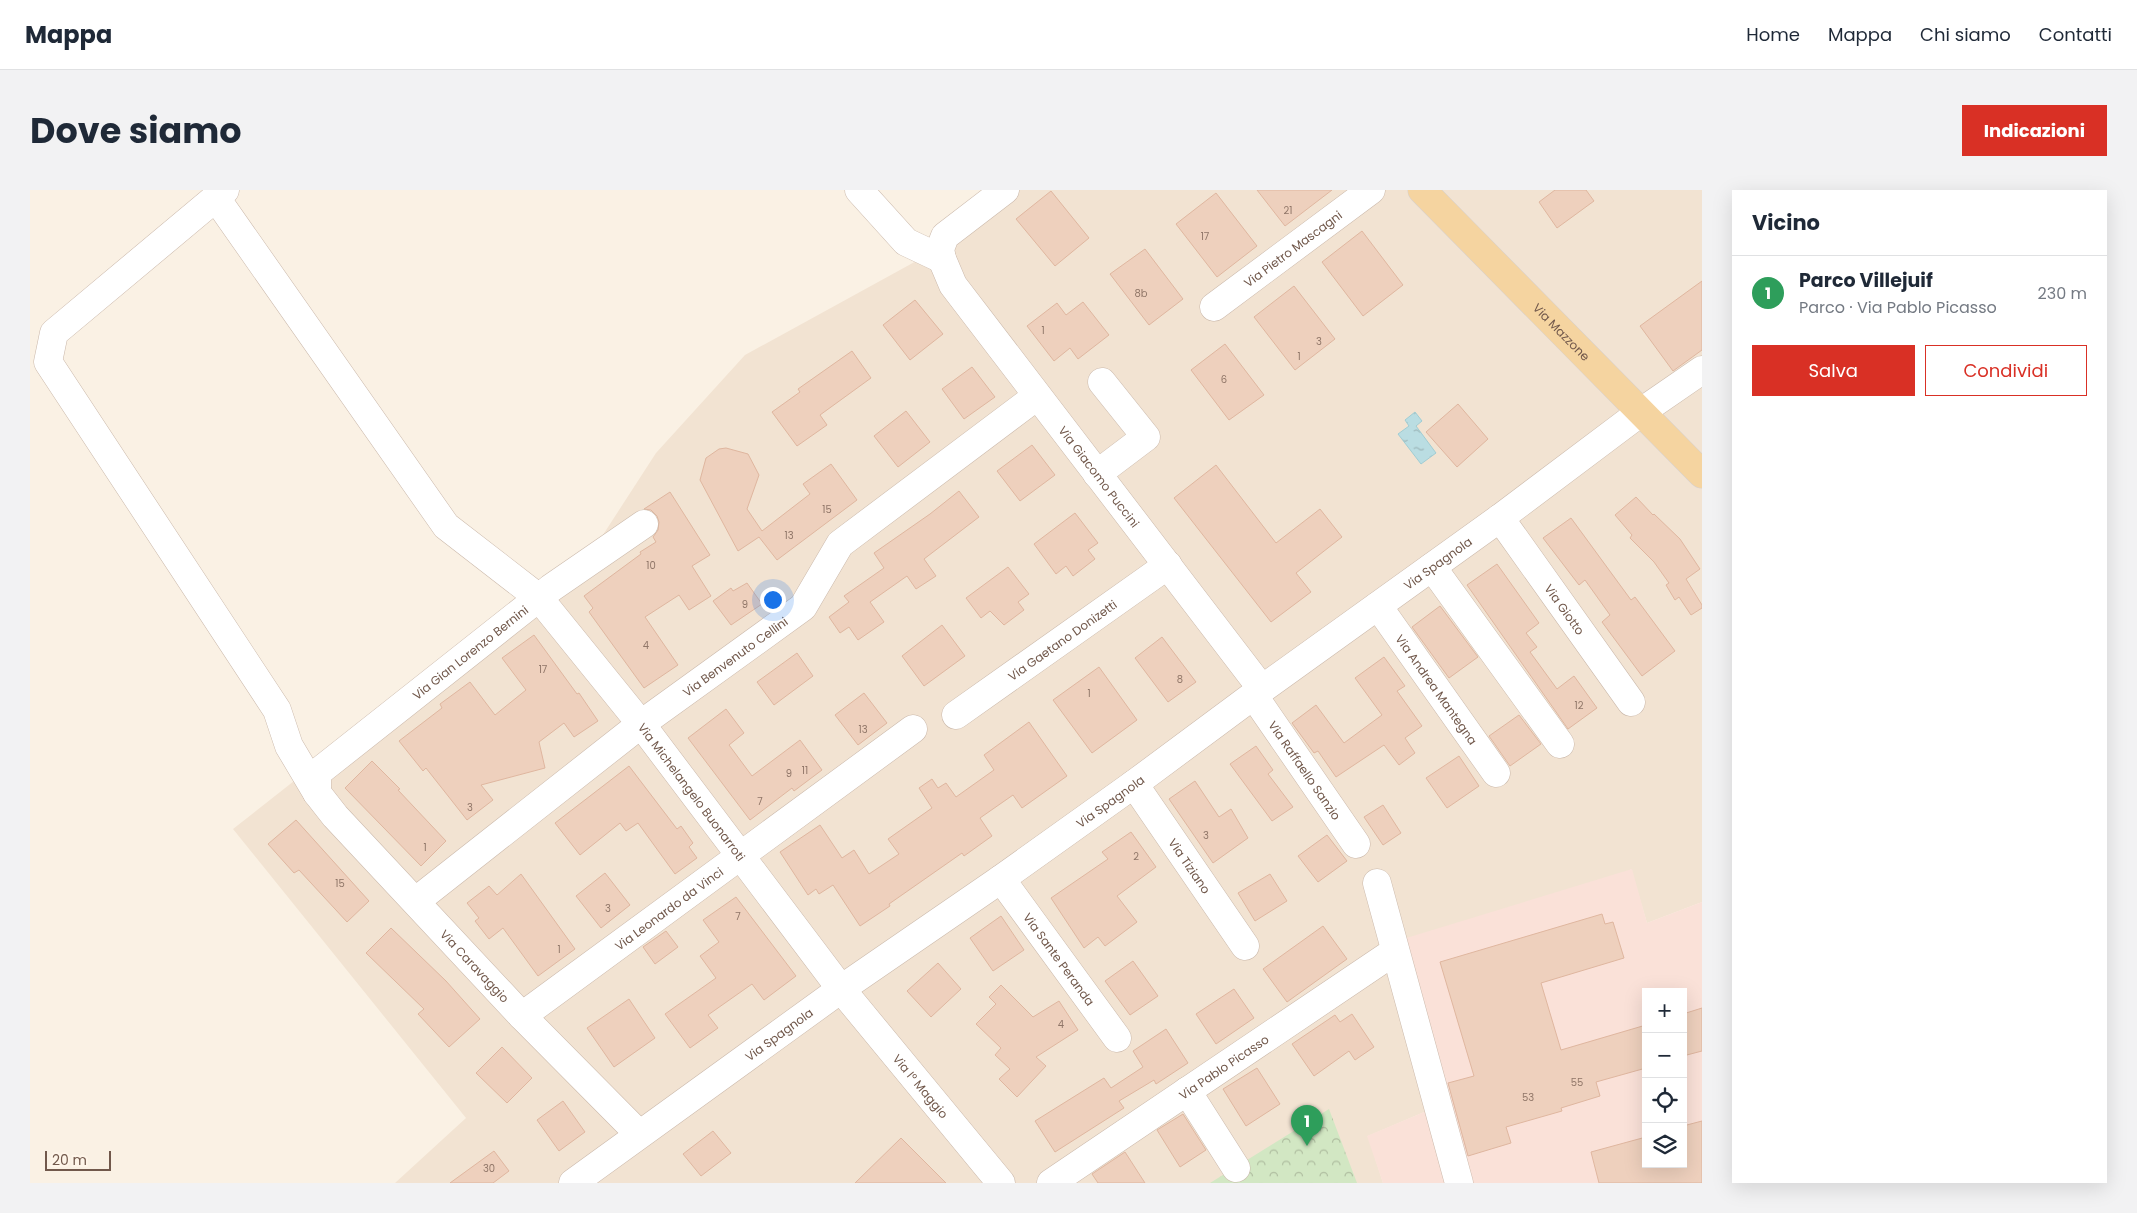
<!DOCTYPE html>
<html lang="it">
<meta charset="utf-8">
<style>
body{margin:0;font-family:Poppins,sans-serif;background:#f2f2f3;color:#1f2937}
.controls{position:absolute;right:15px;bottom:15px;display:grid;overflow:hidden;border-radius:0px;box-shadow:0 5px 20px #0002}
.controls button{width:45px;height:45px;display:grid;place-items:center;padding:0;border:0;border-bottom:1px solid #e0e1e3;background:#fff;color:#1f2937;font:25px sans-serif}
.scale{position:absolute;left:15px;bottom:12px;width:66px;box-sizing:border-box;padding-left:5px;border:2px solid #71584b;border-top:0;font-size:14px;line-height:18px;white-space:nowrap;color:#71584b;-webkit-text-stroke:4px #fef5e9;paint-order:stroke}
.you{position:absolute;left:742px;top:409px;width:18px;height:18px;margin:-12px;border:4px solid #fff;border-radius:50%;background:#1a73e8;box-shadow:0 0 0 8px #1a73e833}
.badge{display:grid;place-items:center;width:32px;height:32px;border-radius:50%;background:#d93025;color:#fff;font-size:16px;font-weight:700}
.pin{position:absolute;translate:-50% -41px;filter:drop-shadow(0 1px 2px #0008)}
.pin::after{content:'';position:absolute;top:26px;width:18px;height:15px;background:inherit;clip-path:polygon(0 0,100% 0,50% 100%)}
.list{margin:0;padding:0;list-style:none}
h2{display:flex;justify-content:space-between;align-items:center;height:65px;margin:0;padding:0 20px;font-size:21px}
h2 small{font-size:16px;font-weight:400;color:#747a83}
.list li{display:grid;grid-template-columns:32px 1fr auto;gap:15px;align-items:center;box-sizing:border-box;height:75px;padding:0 20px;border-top:1px solid #e0e1e3}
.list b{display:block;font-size:19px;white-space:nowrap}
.list p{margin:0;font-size:16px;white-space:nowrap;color:#747a83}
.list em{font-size:16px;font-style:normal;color:#747a83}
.actions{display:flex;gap:10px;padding:15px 20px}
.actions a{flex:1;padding:11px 0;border:1px solid #d93025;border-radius:0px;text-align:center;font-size:18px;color:#d93025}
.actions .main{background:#d93025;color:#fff}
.icon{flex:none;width:28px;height:28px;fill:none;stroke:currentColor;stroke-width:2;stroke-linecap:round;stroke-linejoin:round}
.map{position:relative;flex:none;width:1672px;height:993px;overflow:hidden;border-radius:0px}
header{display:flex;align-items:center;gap:30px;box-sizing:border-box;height:70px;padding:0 25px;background:#fff;border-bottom:1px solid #e0e1e3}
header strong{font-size:24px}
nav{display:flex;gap:28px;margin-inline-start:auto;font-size:18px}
.intro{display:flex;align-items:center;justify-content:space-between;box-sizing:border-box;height:120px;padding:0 30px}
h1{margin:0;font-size:35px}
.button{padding:12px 22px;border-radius:0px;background:#d93025;color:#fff;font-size:18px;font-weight:700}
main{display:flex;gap:30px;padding:0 30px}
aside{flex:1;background:#fff;border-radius:0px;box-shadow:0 5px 20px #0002}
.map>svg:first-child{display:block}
.residential{fill:#f2e3d2}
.commercial{fill:#fae1d8;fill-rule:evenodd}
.park{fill:url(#park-crowns)}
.water{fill:url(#water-ripples);stroke:#a1cdd3}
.building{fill:#eed0bd;stroke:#dfb69f}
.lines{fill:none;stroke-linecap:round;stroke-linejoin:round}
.minor-casing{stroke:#cbb9ab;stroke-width:29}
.major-casing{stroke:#d7d0cd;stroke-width:29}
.minor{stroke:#fff;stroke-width:28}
.major{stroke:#f5d4a0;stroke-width:28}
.labels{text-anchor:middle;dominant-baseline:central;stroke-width:4;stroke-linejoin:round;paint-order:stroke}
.number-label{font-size:10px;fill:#907668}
.street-label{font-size:12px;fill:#71584b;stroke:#fef5e9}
</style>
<header>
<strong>Mappa</strong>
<nav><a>Home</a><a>Mappa</a><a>Chi siamo</a><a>Contatti</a></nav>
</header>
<div class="intro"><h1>Dove siamo</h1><a class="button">Indicazioni</a></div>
<main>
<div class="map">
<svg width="1672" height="993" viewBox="0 0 1672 993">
<defs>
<pattern id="park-crowns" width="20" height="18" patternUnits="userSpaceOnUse" patternTransform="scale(1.25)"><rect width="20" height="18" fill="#d2e7c3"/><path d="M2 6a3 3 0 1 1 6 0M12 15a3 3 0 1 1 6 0" fill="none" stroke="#afbea0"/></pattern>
<pattern id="water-ripples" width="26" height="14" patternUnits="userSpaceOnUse" patternTransform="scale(1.25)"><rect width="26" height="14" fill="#badde2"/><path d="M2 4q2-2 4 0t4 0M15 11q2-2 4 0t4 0" fill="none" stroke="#9cb6b9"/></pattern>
</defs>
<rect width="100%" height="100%" fill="#faf1e4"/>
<!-- residential -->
<path class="residential" d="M 982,0 L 1672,0 L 1672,712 L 1617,733 L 1601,679 L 1406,917 L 1338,946 L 1353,993 L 365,993 L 436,928 L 203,639 L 569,351 L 626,263 L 715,165 L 890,69 Z"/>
<!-- commercial -->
<path class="commercial" d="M 1602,679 L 1617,733 L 1672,712 L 1672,993 L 1353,993 L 1337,946 L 1406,917 L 1360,753 ZM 1616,802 L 1653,802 L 1653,974 L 1616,974 Z"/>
<!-- park -->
<path class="park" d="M 1299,919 L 1327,993 L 1180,993 Z"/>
<!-- water -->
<path class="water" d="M 1385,222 L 1392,231 L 1386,236 L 1406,263 L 1391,274 L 1368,244 L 1379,236 L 1375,230 Z"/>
<!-- building -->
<g class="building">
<path d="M 1227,0 L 1302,0 L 1255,36 Z"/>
<path d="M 1525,0 L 1556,0 L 1564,11 L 1527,38 L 1509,12 Z"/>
<path d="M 1021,1 L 1059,48 L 1025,76 L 986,29 Z"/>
<path d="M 1186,3 L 1227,56 L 1187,87 L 1146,34 Z"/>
<path d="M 1332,41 L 1373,95 L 1333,126 L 1292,72 Z"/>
<path d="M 1115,59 L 1153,109 L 1119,135 L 1080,84 Z"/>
<path d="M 1672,91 L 1672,160 L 1643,181 L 1610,136 Z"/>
<path d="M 1264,96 L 1305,149 L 1265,180 L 1224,127 Z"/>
<path d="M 885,110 L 913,144 L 880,170 L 853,135 Z"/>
<path d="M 1053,112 L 1079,145 L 1048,169 L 1040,158 L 1024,171 L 997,136 L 1027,113 L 1036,125 Z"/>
<path d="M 1195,154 L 1234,205 L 1199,230 L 1161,180 Z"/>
<path d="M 822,161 L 841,188 L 790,225 L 797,235 L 767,256 L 742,222 L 770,202 L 768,199 Z"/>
<path d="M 942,177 L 965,207 L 934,229 L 912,199 Z"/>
<path d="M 1428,214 L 1458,249 L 1427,277 L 1396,242 Z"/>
<path d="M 876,221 L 900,252 L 868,277 L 844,246 Z"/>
<path d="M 1002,255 L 1025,285 L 990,311 L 967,281 Z"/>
<path d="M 696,258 L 718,264 L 729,285 L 717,319 L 732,341 L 780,304 L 773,294 L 801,274 L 827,310 L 747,370 L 729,347 L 708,361 L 670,290 L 676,268 L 689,259 Z"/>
<path d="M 1186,275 L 1246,353 L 1290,319 L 1312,347 L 1266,383 L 1281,402 L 1241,432 L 1144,308 Z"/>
<path d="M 929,301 L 949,327 L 894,369 L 906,386 L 886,399 L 877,386 L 840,412 L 854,432 L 828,450 L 819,437 L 810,443 L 799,427 L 819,412 L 814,406 L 854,378 L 844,363 L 900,324 Z"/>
<path d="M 640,302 L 680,365 L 662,376 L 681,406 L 659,420 L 649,405 L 615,427 L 648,475 L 614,498 L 559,422 L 563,418 L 554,406 L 611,364 L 610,362 L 626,352 L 623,347 L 628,340 L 629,332 L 627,326 L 621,320 L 614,319 Z"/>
<path d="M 1606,307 L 1623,325 L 1624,324 L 1650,349 L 1670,379 L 1656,389 L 1672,415 L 1672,418 L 1661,425 L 1649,407 L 1645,410 L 1636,395 L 1639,393 L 1624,372 L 1600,348 L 1602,345 L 1585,325 Z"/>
<path d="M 1045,323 L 1068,353 L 1058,360 L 1065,369 L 1043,386 L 1036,376 L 1026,384 L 1004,354 Z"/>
<path d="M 1541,328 L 1601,410 L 1605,407 L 1645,461 L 1612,486 L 1572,432 L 1580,425 L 1555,390 L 1549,395 L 1513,348 Z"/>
<path d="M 1467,374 L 1509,433 L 1496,443 L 1507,457 L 1500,462 L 1527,499 L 1544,486 L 1567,518 L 1538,539 L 1437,395 Z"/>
<path d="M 978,377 L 999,404 L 988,412 L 994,420 L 974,435 L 960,421 L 951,428 L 936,408 Z"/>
<path d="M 717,393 L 732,414 L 701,435 L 683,411 L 701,398 L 703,401 Z"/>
<path d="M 1410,416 L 1448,467 L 1419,488 L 1382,437 Z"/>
<path d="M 912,435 L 935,466 L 894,496 L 872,466 Z"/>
<path d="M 504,445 L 547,504 L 549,503 L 568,531 L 544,547 L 534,533 L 509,552 L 515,578 L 451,595 L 463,610 L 437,630 L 396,578 L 393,581 L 369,551 L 412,518 L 410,514 L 440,492 L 465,525 L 496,500 L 472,468 Z"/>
<path d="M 1132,447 L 1166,492 L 1138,512 L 1105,468 Z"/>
<path d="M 767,463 L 783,486 L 744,515 L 727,492 Z"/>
<path d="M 1354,467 L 1375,496 L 1367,501 L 1392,536 L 1375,548 L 1385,563 L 1369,575 L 1354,555 L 1306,587 L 1288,561 L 1284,563 L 1262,533 L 1286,515 L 1314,553 L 1352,525 L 1325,488 Z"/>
<path d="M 1069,477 L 1107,530 L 1062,563 L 1023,510 Z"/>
<path d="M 834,503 L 857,533 L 828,555 L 805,525 Z"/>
<path d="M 696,519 L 714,543 L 699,555 L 722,586 L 770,550 L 792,580 L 764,601 L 762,598 L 720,630 L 658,548 Z"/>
<path d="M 1489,525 L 1511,554 L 1480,576 L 1459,546 Z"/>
<path d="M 999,532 L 1037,586 L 992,618 L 983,605 L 950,628 L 962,646 L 934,666 L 932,663 L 859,714 L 860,716 L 830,736 L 803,695 L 789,704 L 786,699 L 778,705 L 750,662 L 790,635 L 812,668 L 824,660 L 839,684 L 869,664 L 858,649 L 902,618 L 889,598 L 902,589 L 908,598 L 916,593 L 926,607 L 964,580 L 954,565 Z"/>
<path d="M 1226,556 L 1243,580 L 1238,584 L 1263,617 L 1242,631 L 1200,574 Z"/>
<path d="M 1429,566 L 1449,596 L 1417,618 L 1396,588 Z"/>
<path d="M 342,571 L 370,599 L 368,600 L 416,651 L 391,676 L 315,598 Z"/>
<path d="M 599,576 L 647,639 L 651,636 L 663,653 L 659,657 L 667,668 L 645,684 L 608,633 L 596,641 L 590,633 L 550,665 L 525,633 Z"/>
<path d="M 1165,591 L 1189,627 L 1201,619 L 1218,648 L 1183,673 L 1139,609 Z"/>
<path d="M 1353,615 L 1371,643 L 1353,655 L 1334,627 Z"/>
<path d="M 266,630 L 339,711 L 317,732 L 269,680 L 264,683 L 238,654 Z"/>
<path d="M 1101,642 L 1126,677 L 1087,706 L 1107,732 L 1075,756 L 1068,747 L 1054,758 L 1021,708 L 1078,669 L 1072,662 Z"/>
<path d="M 1297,645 L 1317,671 L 1288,692 L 1268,666 Z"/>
<path d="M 575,683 L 600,715 L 571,738 L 546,706 Z"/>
<path d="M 491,684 L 545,759 L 508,786 L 473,738 L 459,749 L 445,731 L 449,728 L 437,713 L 459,696 L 467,705 Z"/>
<path d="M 1240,684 L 1257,711 L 1225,731 L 1208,703 Z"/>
<path d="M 706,707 L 766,786 L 734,810 L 722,794 L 678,825 L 688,838 L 660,858 L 635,824 L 686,788 L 670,766 L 689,752 L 673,730 Z"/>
<path d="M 1572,724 L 1575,734 L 1583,732 L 1594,768 L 1511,793 L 1531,860 L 1616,835 L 1616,878 L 1566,892 L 1570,906 L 1531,918 L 1532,921 L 1476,937 L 1481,953 L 1438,966 L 1418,893 L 1444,886 L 1410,772 Z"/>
<path d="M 971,726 L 994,760 L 963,781 L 940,748 Z"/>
<path d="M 1293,736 L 1317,769 L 1257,812 L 1233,779 Z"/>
<path d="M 361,738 L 416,791 L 450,829 L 419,857 L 388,824 L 394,819 L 336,763 Z"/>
<path d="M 636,741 L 648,757 L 625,774 L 613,757 Z"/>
<path d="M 1103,771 L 1128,806 L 1100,825 L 1075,791 Z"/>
<path d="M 908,773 L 931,799 L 901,827 L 877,801 Z"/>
<path d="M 971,795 L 1003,827 L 1029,811 L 1048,840 L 1006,867 L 1016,876 L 987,907 L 969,889 L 980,879 L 965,865 L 971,858 L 946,834 L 966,814 L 959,807 Z"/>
<path d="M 1204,799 L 1224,828 L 1186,854 L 1166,824 Z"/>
<path d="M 599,809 L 625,848 L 584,877 L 557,838 Z"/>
<path d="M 1672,818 L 1672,861 L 1653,866 L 1653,824 Z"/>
<path d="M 1322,824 L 1344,857 L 1325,870 L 1319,861 L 1284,886 L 1262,854 L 1305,825 L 1310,832 Z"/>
<path d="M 1136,839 L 1158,873 L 1126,894 L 1124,890 L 1089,911 L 1094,918 L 1025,962 L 1005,931 L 1074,888 L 1081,898 L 1113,877 L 1103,861 Z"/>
<path d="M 472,857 L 502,888 L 477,913 L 446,883 Z"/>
<path d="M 1227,878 L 1250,914 L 1216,936 L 1193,899 Z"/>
<path d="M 533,911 L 555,942 L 529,961 L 507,930 Z"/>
<path d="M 1153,924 L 1176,960 L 1150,977 L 1127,940 Z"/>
<path d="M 1672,931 L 1672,993 L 1569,993 L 1561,962 L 1616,947 L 1616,974 L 1653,974 L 1653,936 Z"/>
<path d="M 683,941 L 701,963 L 671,986 L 653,964 Z"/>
<path d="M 871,948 L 916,993 L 825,993 Z"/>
<path d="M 464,961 L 479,981 L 463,993 L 420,993 Z"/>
<path d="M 1095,962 L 1115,993 L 1068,993 L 1062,984 Z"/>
</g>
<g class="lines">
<defs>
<g id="minor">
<path id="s1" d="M 195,0 L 24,143 L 18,172 L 247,520 L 259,556 L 287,603 L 305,626 L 492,826 L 609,944"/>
<path d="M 829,0 L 876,52 L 912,69"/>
<path id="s2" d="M 975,0 L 915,46 L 910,59 L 912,69 L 923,95 L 1232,499"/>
<path id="s3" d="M 186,8 L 416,336 L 509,408 L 611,534 L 811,799 L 971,993"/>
<path id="s4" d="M 1184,117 L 1341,0"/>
<path d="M 1067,284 L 1116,247 L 1072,192"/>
<path id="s5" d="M 1470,328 L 1601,512"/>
<path d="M 1402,377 L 1530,554"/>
<path id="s6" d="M 1348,416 L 1466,583"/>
<path id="s7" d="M 1224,506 L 1326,654"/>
<path id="s8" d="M 926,525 L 1138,375"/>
<path id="s9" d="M 1104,594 L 1215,756"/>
<path id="s10" d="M 287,603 L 287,583 L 521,398 L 614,334"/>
<path id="s11" d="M 971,689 L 1087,848"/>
<path d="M 1347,693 L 1429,993"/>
<path id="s12" d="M 386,711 L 611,534 L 773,417 L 810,354 L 1007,206"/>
<path id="s13" d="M 492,826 L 883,539"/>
<path d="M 1157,901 L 1206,978"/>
<path id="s14" d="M 543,993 L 811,799 L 971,689 L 1104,594 L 1232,499 L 1470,328 L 1611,222 L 1672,180"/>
<path id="s15" d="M 1021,993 L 1365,761"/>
</g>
<g id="major">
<path id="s16" d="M 1392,0 L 1672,284"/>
</g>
</defs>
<!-- minor casing -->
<use href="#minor" class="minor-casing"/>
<!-- major casing -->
<use href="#major" class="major-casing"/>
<!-- minor -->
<use href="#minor" class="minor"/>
<!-- major -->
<use href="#major" class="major"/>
</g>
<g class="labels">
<!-- number labels -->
<g class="number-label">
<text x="1258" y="20">21</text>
<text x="1175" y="46">17</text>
<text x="1111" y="103">8b</text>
<text x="1013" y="140">1</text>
<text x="1289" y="151">3</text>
<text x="1269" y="166">1</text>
<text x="1194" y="189">6</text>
<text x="797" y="319">15</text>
<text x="759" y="345">13</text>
<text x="621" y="375">10</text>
<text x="715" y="414">9</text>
<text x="616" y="455">4</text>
<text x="513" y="479">17</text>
<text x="1150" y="489">8</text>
<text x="1059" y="503">1</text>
<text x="1549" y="515">12</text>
<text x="833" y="539">13</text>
<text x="775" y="580">11</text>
<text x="759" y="583">9</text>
<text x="730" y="611">7</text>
<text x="440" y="617">3</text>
<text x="1176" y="645">3</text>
<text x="395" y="657">1</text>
<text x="1106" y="666">2</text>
<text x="310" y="693">15</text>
<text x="578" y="718">3</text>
<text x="708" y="726">7</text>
<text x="529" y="759">1</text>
<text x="1031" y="834">4</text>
<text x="1547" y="892">55</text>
<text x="1498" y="907">53</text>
<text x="459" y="978">30</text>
</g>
<!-- street labels -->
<g class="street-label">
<text stroke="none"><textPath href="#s4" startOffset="98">Via Pietro Mascagni</textPath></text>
<text stroke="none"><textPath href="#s16" startOffset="199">Via Mazzone</textPath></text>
<text stroke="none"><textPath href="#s2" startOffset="369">Via Giacomo Puccini</textPath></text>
<text stroke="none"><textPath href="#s14" startOffset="1064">Via Spagnola</textPath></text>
<text stroke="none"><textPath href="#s5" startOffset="112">Via Giotto</textPath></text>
<text stroke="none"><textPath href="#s8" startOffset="130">Via Gaetano Donizetti</textPath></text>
<text stroke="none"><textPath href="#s10" startOffset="215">Via Gian Lorenzo Bernini</textPath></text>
<text stroke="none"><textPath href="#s12" startOffset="402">Via Benvenuto Cellini</textPath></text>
<text stroke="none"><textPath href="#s6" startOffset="102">Via Andrea Mantegna</textPath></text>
<text stroke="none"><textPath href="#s7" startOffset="90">Via Raffaello Sanzio</textPath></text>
<text stroke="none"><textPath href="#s3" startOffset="765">Via Michelangelo Buonarroti</textPath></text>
<text stroke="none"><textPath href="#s14" startOffset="659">Via Spagnola</textPath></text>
<text stroke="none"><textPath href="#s9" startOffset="99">Via Tiziano</textPath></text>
<text stroke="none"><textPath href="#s13" startOffset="182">Via Leonardo da Vinci</textPath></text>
<text stroke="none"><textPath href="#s11" startOffset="99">Via Sante Peranda</textPath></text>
<text stroke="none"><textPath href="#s1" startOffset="996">Via Caravaggio</textPath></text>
<text stroke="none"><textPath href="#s14" startOffset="254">Via Spagnola</textPath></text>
<text stroke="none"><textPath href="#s15" startOffset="208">Via Pablo Picasso</textPath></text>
<text stroke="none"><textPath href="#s3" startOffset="1138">Via I° Maggio</textPath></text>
</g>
</g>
</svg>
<div class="controls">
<button>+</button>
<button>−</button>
<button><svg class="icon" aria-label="locate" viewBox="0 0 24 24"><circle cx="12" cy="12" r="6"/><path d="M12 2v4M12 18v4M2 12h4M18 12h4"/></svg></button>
<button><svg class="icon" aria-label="layers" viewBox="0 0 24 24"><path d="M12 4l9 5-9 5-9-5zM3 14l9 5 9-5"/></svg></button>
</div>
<div class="scale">20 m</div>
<div class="you"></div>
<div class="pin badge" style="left:1277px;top:956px;background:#2e9e5b">1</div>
</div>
<aside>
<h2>Vicino<small></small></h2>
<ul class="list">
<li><span class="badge" style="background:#2e9e5b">1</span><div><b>Parco Villejuif</b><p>Parco · Via Pablo Picasso</p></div><em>230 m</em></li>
</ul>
<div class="actions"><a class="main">Salva</a><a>Condividi</a></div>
</aside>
</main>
